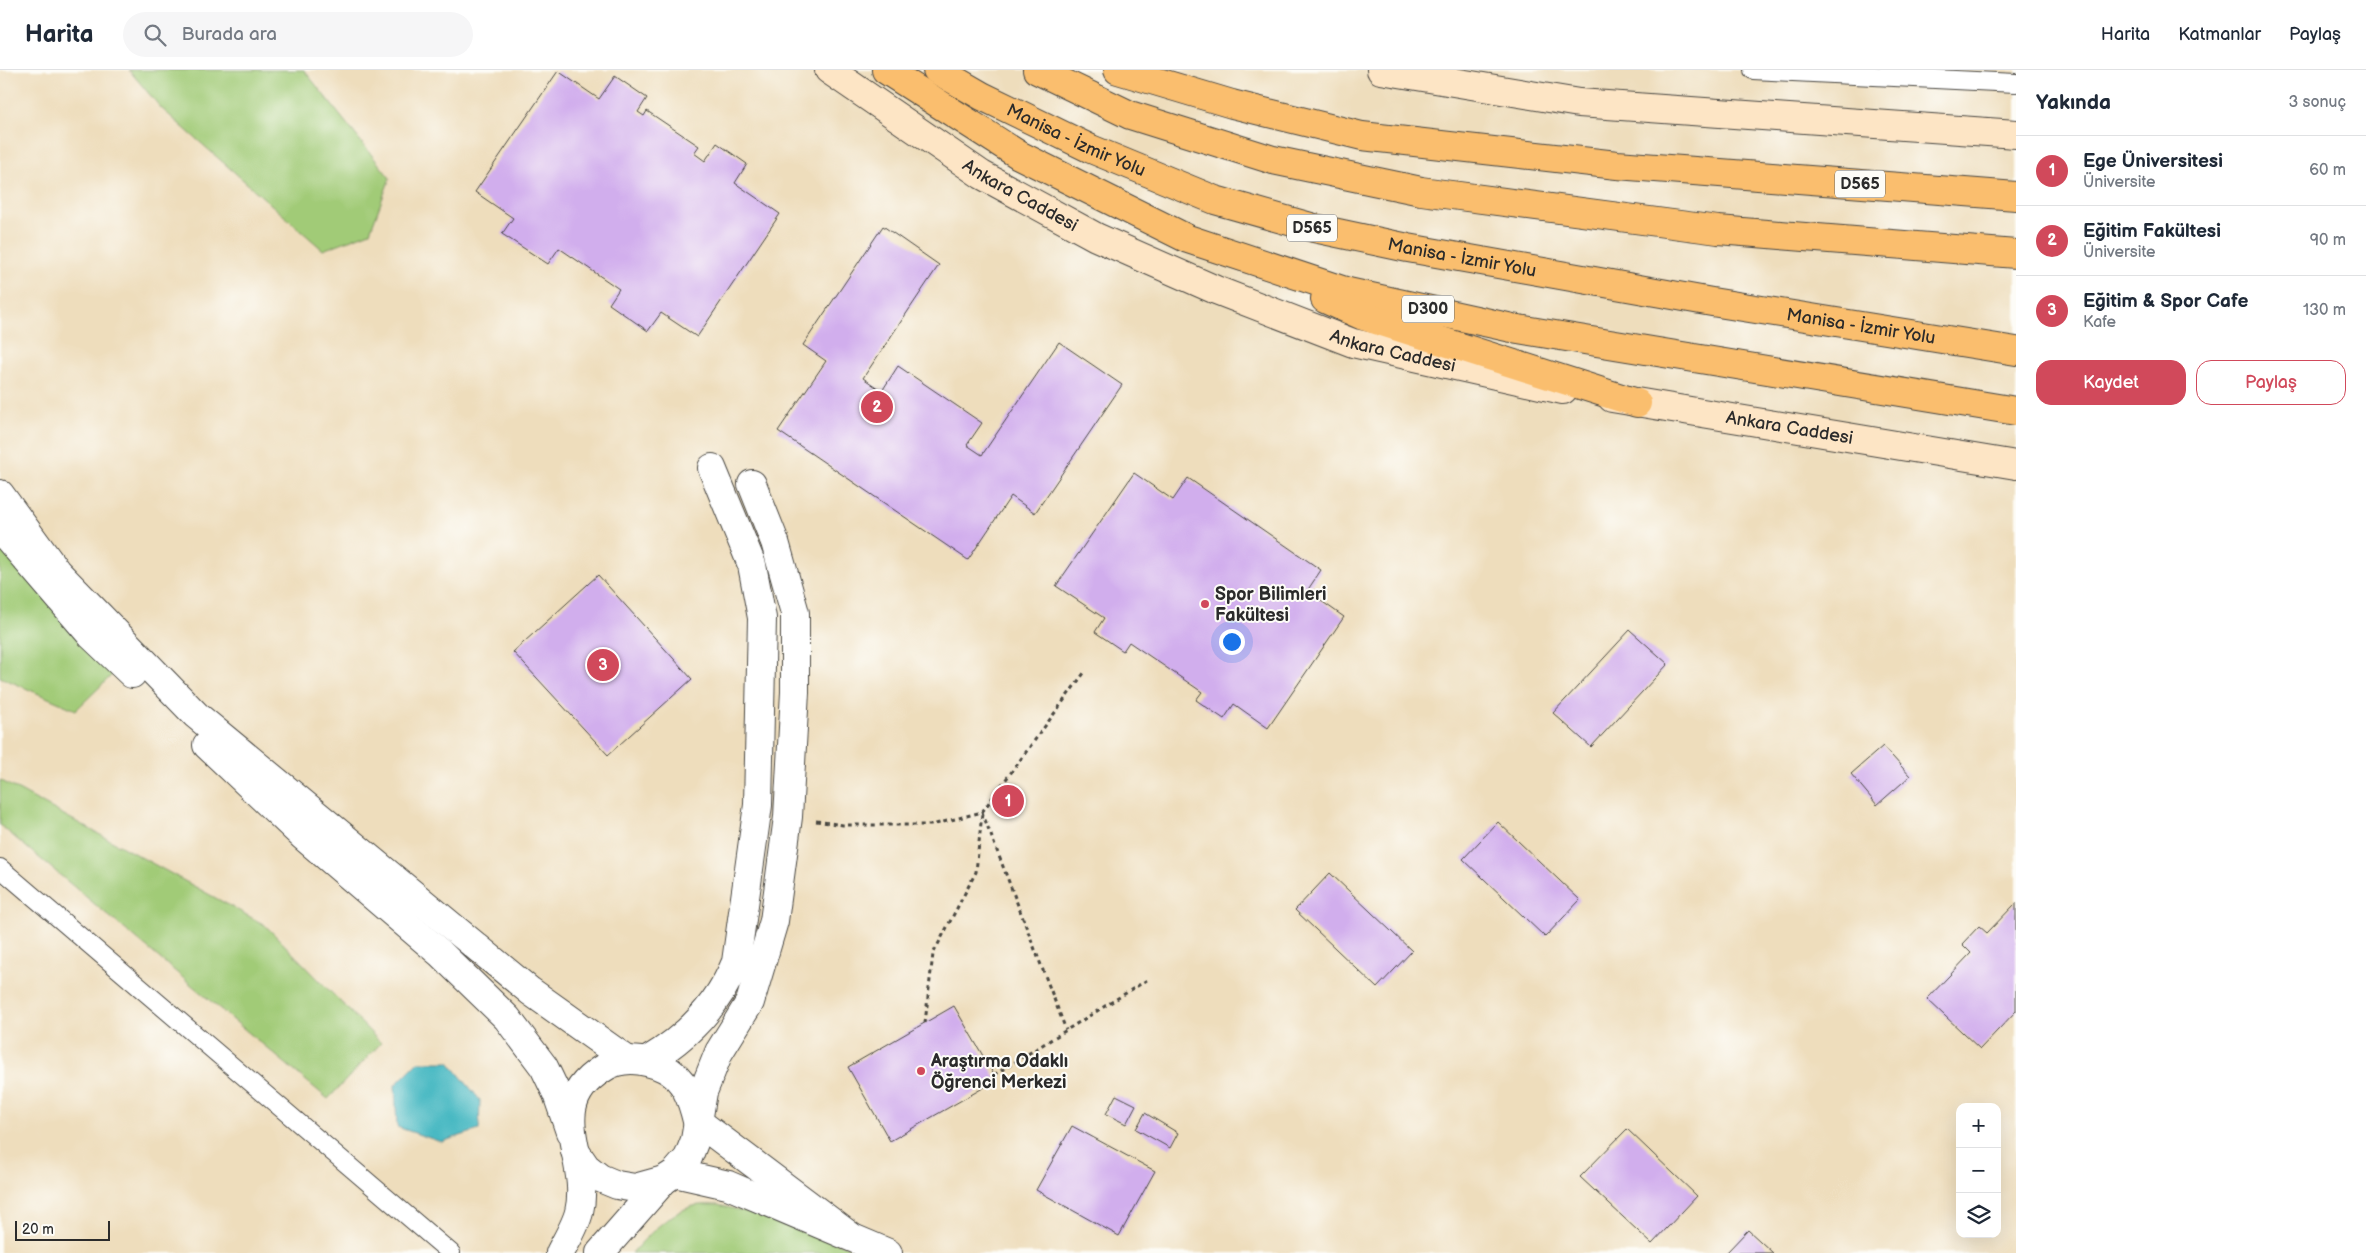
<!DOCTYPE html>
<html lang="tr">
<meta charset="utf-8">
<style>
body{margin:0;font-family:"Balsamiq Sans",sans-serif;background:#f6f6f7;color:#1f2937}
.controls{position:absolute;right:15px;bottom:15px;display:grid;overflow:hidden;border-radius:10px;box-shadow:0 5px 20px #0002}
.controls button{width:45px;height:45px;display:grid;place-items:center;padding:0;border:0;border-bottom:1px solid #e0e1e3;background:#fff;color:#1f2937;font:25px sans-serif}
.scale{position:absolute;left:15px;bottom:12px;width:95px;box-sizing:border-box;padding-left:5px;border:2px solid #2b2b2b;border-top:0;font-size:14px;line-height:18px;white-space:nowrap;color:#2b2b2b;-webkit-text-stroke:4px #fdfcf7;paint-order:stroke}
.you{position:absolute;left:1231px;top:571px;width:18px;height:18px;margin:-12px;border:4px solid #fff;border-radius:50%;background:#1a73e8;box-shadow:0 0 0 8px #1a73e833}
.badge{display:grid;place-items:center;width:32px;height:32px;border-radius:50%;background:#d1495b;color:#fff;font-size:16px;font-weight:700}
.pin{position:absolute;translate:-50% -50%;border:2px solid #fff;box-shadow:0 1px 5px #0006}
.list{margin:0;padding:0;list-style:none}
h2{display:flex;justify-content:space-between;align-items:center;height:65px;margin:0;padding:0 20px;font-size:21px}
h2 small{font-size:16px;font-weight:400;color:#747a83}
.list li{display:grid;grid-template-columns:32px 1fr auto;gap:15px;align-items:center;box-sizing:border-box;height:70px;padding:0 20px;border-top:1px solid #e0e1e3}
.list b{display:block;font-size:19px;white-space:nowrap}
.list p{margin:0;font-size:16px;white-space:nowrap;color:#747a83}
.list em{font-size:16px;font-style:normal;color:#747a83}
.actions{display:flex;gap:10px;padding:15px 20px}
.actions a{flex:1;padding:11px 0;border:1px solid #d1495b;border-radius:15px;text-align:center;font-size:18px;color:#d1495b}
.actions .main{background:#d1495b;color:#fff}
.icon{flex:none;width:28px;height:28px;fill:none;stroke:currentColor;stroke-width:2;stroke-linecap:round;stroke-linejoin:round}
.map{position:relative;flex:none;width:2016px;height:1183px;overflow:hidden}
header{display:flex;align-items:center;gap:30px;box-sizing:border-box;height:70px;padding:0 25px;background:#fff;border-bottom:1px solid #e0e1e3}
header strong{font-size:24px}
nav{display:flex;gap:28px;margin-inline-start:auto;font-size:18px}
.search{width:350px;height:45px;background:#f6f6f7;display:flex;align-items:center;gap:12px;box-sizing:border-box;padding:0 18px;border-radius:28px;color:#747a83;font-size:19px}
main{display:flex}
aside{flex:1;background:#fff}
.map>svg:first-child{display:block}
.green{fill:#a1cb77;stroke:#667b51}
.water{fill:#4ab9c3;stroke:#3a7277}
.building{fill:#d1aeed}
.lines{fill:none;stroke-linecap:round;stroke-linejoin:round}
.service-casing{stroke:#484641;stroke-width:20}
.minor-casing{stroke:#484641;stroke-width:30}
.secondary-casing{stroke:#484641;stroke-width:30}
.trunk-casing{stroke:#484641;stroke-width:30}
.path{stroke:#484641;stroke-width:3;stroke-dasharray:4 4;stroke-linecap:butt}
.service{stroke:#fff;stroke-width:18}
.minor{stroke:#fff;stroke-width:28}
.secondary{stroke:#fde5c5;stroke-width:28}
.trunk{stroke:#fabe6e;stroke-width:28}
.poi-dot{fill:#d1495b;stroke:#fdfcf7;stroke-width:2}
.labels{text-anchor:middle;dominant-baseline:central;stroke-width:4;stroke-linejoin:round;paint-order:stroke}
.shield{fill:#fdfcf7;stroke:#6a6a68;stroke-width:1}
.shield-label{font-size:16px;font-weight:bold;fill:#2b2b2b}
.street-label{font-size:18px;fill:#2b2b2b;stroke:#fdfcf7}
.poi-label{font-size:18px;font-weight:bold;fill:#2b2b2b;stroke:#fdfcf7;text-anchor:start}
</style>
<header>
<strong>Harita</strong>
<div class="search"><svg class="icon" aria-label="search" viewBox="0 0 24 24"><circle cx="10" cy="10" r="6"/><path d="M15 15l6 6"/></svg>Burada ara</div>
<nav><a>Harita</a><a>Katmanlar</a><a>Paylaş</a></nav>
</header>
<main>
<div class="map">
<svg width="2016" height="1183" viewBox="0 0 2016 1183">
<rect width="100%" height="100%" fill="#fdfcf7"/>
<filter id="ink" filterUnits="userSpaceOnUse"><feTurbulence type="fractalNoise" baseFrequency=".02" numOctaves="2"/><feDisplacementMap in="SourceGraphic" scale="10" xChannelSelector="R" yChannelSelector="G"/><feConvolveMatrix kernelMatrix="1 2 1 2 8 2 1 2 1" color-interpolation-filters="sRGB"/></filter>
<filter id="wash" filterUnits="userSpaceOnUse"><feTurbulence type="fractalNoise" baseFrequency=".0096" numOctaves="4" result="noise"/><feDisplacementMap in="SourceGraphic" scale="20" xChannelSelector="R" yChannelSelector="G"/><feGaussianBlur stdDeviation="1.12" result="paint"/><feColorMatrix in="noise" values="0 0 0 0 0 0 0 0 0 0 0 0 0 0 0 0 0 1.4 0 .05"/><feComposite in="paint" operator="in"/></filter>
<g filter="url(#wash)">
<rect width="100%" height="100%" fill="#eeddbc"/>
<!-- green -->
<g class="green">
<path d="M 129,0 L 304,0 L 390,108 L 370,162 L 323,180 L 161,38 Z"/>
<path d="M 0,474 L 112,605 L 76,640 L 0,607 Z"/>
<path d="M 0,710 L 265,855 L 381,973 L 328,1029 L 0,755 Z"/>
<path d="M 718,1135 C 765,1146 816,1160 859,1183 L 632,1183 C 648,1165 667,1145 690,1137 C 698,1134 709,1135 718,1135 Z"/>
</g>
<!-- water -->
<path class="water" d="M 418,992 L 449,992 L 480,1030 L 479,1060 L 441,1072 L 397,1057 L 395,1015 Z"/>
<g id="blocks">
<!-- building -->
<g class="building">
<path d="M 558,1 L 599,29 L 615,6 L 647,28 L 638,42 L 644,46 L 647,41 L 699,76 L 694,83 L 705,91 L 717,73 L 747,94 L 735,113 L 780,144 L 697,267 L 661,243 L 648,261 L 609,234 L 619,219 L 559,178 L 548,194 L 502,164 L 513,148 L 475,122 Z"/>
<path d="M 883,156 L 939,195 L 863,308 L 882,321 L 898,296 L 982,353 L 967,375 L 982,385 L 1059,272 L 1122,315 L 1035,443 L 1011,426 L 968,490 L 778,361 L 826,291 L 803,275 Z"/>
<path d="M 1134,403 L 1173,430 L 1188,408 L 1321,500 L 1307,521 L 1344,547 L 1268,658 L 1234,634 L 1224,649 L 1196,630 L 1202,622 L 1129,572 L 1123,581 L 1095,562 L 1104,548 L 1056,516 Z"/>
<path d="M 598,505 L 692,609 L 608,685 L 513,582 Z"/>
<path d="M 1630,560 L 1668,594 L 1591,677 L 1553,643 Z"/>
<path d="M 1883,676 L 1910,706 L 1877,735 L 1851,704 Z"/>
<path d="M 1498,752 L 1580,830 L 1545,867 L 1463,789 Z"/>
<path d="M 1330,803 L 1412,881 L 1377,918 L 1295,840 Z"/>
<path d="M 2016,833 L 2016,941 L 1980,979 L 1927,929 L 1971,883 L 1962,874 L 1979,856 L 1987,863 Z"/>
<path d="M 954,936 L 997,1010 L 890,1071 L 848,997 Z"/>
<path d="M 1116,1025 L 1136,1035 L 1126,1054 L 1106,1044 Z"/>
<path d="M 1145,1043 L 1178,1063 L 1170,1078 L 1136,1059 Z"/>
<path d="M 1072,1056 L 1155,1101 L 1119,1166 L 1036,1120 Z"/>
<path d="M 1627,1059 L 1697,1126 L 1652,1174 L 1580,1107 Z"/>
<path d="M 1748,1160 L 1773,1183 L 1726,1183 Z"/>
</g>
</g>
</g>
<g filter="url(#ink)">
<use href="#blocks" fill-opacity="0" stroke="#484641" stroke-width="1"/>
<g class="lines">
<defs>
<g id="service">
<path d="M 1753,0 L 2016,13"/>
<path d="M 0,798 L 451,1183"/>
</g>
<g id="minor">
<path d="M 0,424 L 57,502 L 196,645 L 530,921 L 627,990"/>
<path d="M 0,459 L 91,565 L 132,604"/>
<path d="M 207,675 L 303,766 L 440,883 L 507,948 L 544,997 L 557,1024 L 570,1062"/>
<path d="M 647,991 C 688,967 718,936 736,892 L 758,735 L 762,548 L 752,495 L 712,398"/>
<path d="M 575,1081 L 586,1097 L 600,1108 L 617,1115 L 635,1118 L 664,1110 L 675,1103 L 688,1088 L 695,1070 L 703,1022 L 719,982 L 750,932 L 774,851 L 788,747 L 795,622 L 795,543 L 775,472 L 752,414"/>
<path d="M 675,1103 L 728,1115 L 888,1183"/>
<path d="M 560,1183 C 566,1171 576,1155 579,1142 C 592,1088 541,1038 602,999 C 621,986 644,989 664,998 C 685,1008 692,1030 697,1051 L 850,1166"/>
<path d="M 600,1183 L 664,1110"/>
</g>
<g id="secondary">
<path id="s1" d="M 829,0 L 982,105 L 1096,167 L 1216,220 L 1353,273 L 1563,320"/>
<path d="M 1381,0 L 1579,33 L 2016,64"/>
<path id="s2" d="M 1612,328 L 2016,395"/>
</g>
<g id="trunk">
<path d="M 886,0 L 1019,85 L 1188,169 L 1348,222 L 1512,258 L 2016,341"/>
<path id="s3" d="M 937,0 L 982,26 L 1091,79 L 1215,130 L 1314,158 L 1408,178 L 1712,232 L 2016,281"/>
<path d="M 1037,0 L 1130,45 L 1273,90 L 1421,121 L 1718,160 L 2016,184"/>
<path d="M 1118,0 L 1232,34 L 1362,66 L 1617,95 L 2016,126"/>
<path d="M 1325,229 L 1363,246 L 1637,333"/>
</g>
</defs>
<!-- service casing -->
<use href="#service" class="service-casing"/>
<!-- minor casing -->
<use href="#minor" class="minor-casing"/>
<!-- secondary casing -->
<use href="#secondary" class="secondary-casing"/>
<!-- trunk casing -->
<use href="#trunk" class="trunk-casing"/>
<!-- path -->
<g class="path">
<path d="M 982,742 L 1066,960"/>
<path d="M 816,751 L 843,755 L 932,755 L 982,742 L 1084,603"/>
<path d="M 925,953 L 933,884 L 976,802 L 982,743"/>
<path d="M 994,1005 L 1147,910"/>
</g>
<!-- service -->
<use href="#service" class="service"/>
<!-- minor -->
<use href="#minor" class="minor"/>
<!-- secondary -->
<use href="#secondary" class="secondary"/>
<!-- trunk -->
<use href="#trunk" class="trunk"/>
</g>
</g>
<!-- markers -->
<g class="poi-dot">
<circle cx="1205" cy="534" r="5"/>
<circle cx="921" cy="1001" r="5"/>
</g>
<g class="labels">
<!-- shield labels -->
<g class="shield">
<rect x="1835" y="100.5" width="50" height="27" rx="4"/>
<rect x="1287" y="144.5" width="50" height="27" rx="4"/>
<rect x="1402" y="225.5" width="52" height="27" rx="4"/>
</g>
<g class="shield-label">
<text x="1860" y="114">D565</text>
<text x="1312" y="158">D565</text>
<text x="1428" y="239">D300</text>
</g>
<!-- street labels -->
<g class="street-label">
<text stroke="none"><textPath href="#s3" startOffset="156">Manisa - İzmir Yolu</textPath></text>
<text stroke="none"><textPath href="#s1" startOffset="229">Ankara Caddesi</textPath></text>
<text stroke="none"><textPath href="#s3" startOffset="561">Manisa - İzmir Yolu</textPath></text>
<text stroke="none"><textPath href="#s3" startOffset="966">Manisa - İzmir Yolu</textPath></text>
<text stroke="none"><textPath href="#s1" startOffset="634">Ankara Caddesi</textPath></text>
<text stroke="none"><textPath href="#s2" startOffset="180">Ankara Caddesi</textPath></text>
</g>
<!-- poi labels -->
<g class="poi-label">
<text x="1215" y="524">Spor Bilimleri<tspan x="1215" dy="21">Fakültesi</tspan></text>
<text x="931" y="991">Araştırma Odaklı<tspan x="931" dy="21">Öğrenci Merkezi</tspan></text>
</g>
</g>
</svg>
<div class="controls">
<button>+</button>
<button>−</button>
<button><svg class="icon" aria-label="layers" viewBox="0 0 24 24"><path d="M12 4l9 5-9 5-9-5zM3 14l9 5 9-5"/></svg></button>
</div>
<div class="scale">20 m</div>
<div class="you"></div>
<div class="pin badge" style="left:1008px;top:731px">1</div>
<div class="pin badge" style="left:877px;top:337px">2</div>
<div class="pin badge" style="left:603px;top:595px">3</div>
</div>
<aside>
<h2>Yakında<small>3 sonuç</small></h2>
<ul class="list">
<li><span class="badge">1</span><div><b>Ege Üniversitesi</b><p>Üniversite</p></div><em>60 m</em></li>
<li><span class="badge">2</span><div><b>Eğitim Fakültesi</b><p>Üniversite</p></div><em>90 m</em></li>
<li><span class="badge">3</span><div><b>Eğitim &amp; Spor Cafe</b><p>Kafe</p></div><em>130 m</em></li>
</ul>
<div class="actions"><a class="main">Kaydet</a><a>Paylaş</a></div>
</aside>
</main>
